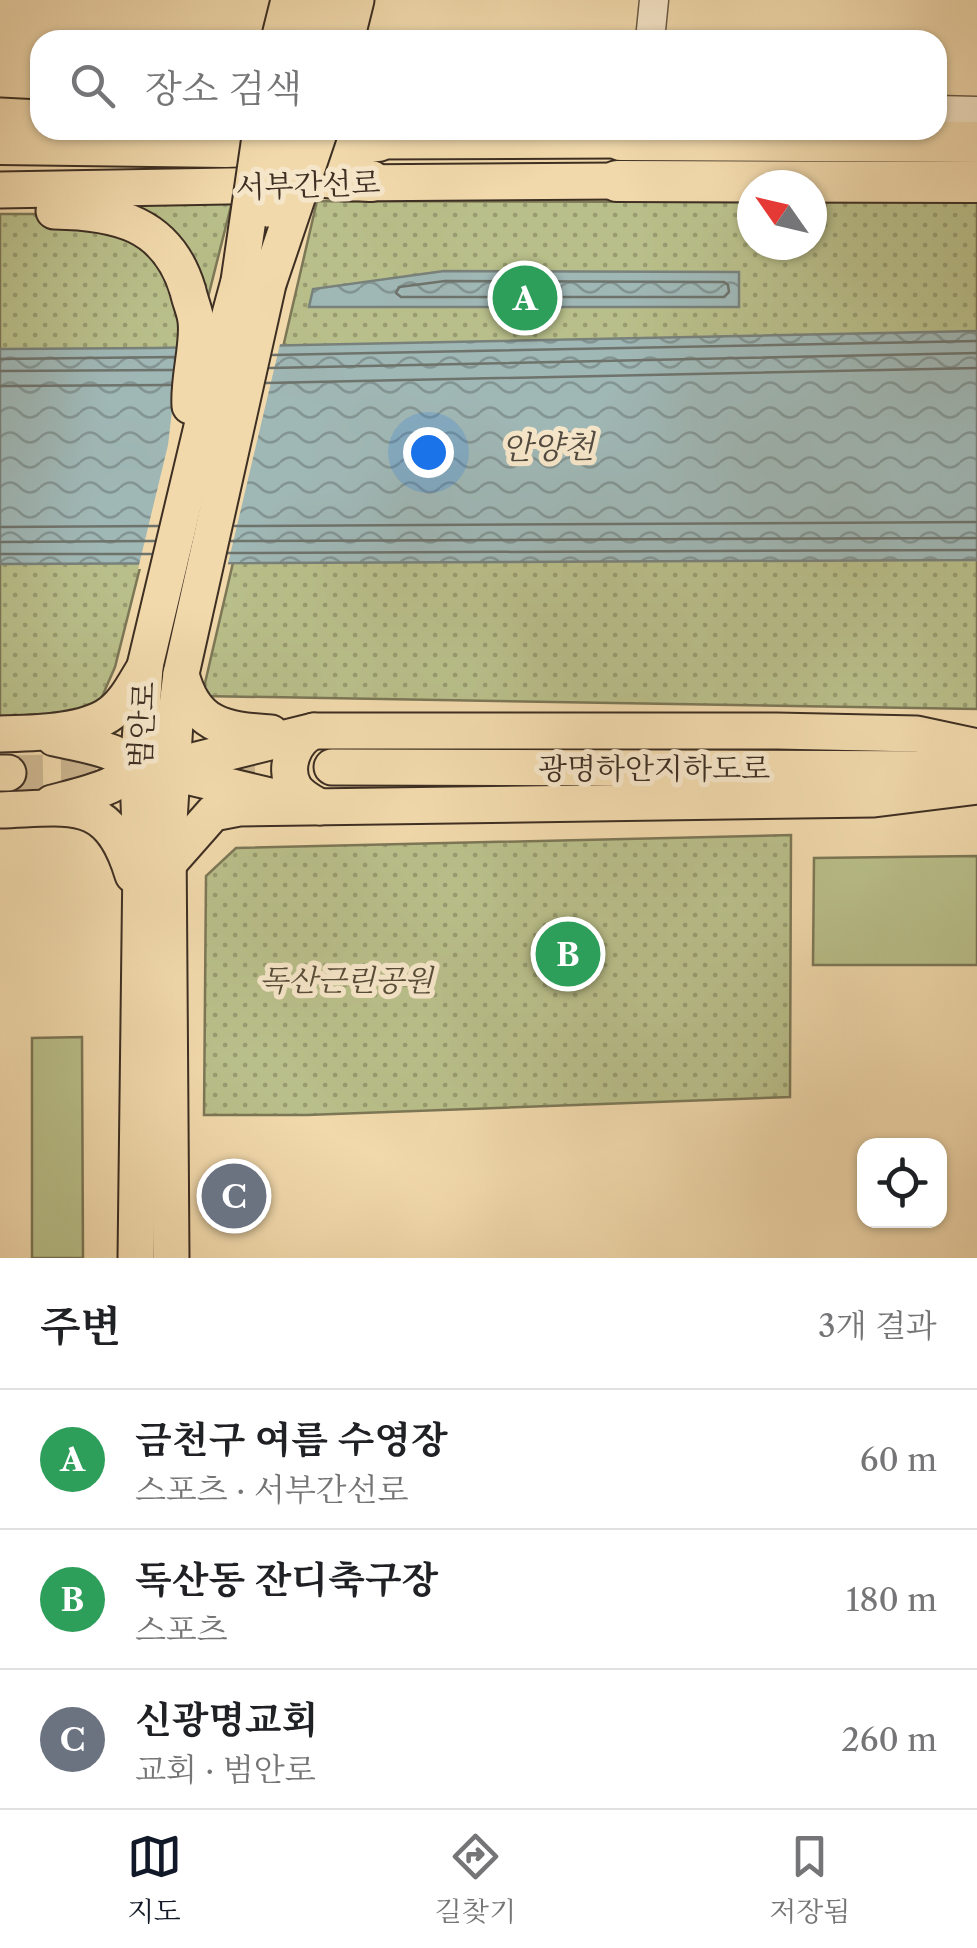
<!DOCTYPE html>
<html lang="ko">
<meta charset="utf-8">
<style>
body{margin:0;font-family:"Libre Caslon Text","Noto Serif KR",serif;background:#f6f6f6;color:#202124}
.controls{position:absolute;right:30px;bottom:30px;display:grid;overflow:hidden;border-radius:20px;box-shadow:0 2px 8px #0004}
.controls button{width:90px;height:90px;display:grid;place-items:center;padding:0;border:0;border-bottom:2px solid #e0e0e0;background:#fff;color:#202124;font:50px sans-serif}
.compass{position:absolute;left:737px;top:170px;width:90px;height:90px;border-radius:50%;background:#fff;box-shadow:0 2px 8px #0004;rotate:304deg}
.you{position:absolute;left:428px;top:452px;width:35px;height:35px;margin:-25px;border:8px solid #fff;border-radius:50%;background:#1a73e8;box-shadow:0 0 0 15px #1a73e833}
.badge{display:grid;place-items:center;width:65px;height:65px;border-radius:50%;background:#111827;color:#fff;font-size:32px;font-weight:700}
.pin{position:absolute;translate:-50% -50%;border:5px solid #fff;box-shadow:0 2px 10px #0006}
.list{margin:0;padding:0;list-style:none}
h2{display:flex;justify-content:space-between;align-items:center;height:130px;margin:0;padding:0 40px;font-size:42px}
h2 small{font-size:32px;font-weight:400;color:#757577}
.list li{display:grid;grid-template-columns:65px 1fr auto;gap:30px;align-items:center;box-sizing:border-box;height:140px;padding:0 40px;border-top:2px solid #e0e0e0}
.list b{display:block;font-size:38px;white-space:nowrap}
.list p{margin:0;font-size:32px;white-space:nowrap;color:#757577}
.list em{font-size:32px;font-style:normal;color:#757577}
.icon{flex:none;width:55px;height:55px;fill:none;stroke:currentColor;stroke-width:2;stroke-linecap:round;stroke-linejoin:round}
.map{position:relative;flex:none;width:977px;height:1258px;overflow:hidden}
.search{position:absolute;background:#fff;box-shadow:0 2px 8px #0004;left:30px;right:30px;top:30px;height:110px;display:flex;align-items:center;gap:25px;box-sizing:border-box;padding:0 35px;border-radius:30px;color:#757577;font-size:38px}
.sheet{height:550px;background:#fff}
nav{display:flex;justify-content:space-around;align-items:center;box-sizing:border-box;height:140px;border-top:2px solid #e0e0e0;background:#fff;font-size:28px;color:#757577}
nav a{display:grid;justify-items:center;gap:5px}
nav .on{color:#111827}
.map>svg:first-child{display:block}
.grass{fill:#b9bf8a;stroke:#7c7756;stroke-width:2.5}
.park{fill:url(#park-dots);stroke:#7c7756;stroke-width:2.5}
.water{fill:url(#water-waves);stroke:#78817b;stroke-width:2.5}
.pier{fill:#f1d9ac}
.lines{fill:none;stroke-linecap:round;stroke-linejoin:round}
.shore{stroke:#6e736c;stroke-width:2.5}
.major-tunnel{stroke:#cdb791;stroke-width:35;stroke-dasharray:35 18;stroke-linecap:butt}
.minor-casing{stroke:#6b5a45;stroke-width:31}
.major-casing{stroke:#3e2f23;stroke-width:39}
.highway-casing{stroke:#3e2f23;stroke-width:44}
.minor{stroke:#f6e6c9;stroke-width:28}
.major{stroke:#f1d9ac;stroke-width:35}
.highway{stroke:#f1d9ac;stroke-width:40}
.major-bridge-casing{stroke:#3e2f23;stroke-width:39;stroke-linecap:butt}
.major-bridge{stroke:#f1d9ac;stroke-width:35}
.labels{text-anchor:middle;dominant-baseline:central;stroke-width:10;stroke-linejoin:round;paint-order:stroke}
.street-label{font-size:30px;fill:#3e2f23;stroke:#f6e6c9}
.park-label{font-size:30px;font-style:italic;fill:#574c38;stroke:#f6e6c9}
.water-label{font-size:32px;font-style:italic;fill:#514a40;stroke:#f6e6c9}
</style>
<div class="map">
<svg width="977" height="1258" viewBox="0 0 977 1258">
<defs>
<pattern id="park-dots" width="8" height="8" patternUnits="userSpaceOnUse" patternTransform="scale(2.5)"><rect width="8" height="8" fill="#b9bf8a"/><path d="M2 2h.1M6 6h.1" fill="none" stroke="#989c70" stroke-width="1.8" stroke-linecap="round"/></pattern>
<pattern id="water-waves" width="16" height="10" patternUnits="userSpaceOnUse" patternTransform="scale(2.5)"><rect width="16" height="10" fill="#9fb7b5"/><path d="M0 5q4-4 8 0t8 0" fill="none" stroke="#839593"/></pattern>
</defs>
<rect width="100%" height="100%" fill="#f1d9ac"/>
<filter id="stains"><feTurbulence type="fractalNoise" baseFrequency=".002" numOctaves="4"/><feColorMatrix values="0 0 0 0 .2 0 0 0 0 .09 0 0 0 0 .02 0 0 0 .5 -.17"/></filter>
<radialGradient id="worn" r=".72"><stop offset=".6" stop-color="#630" stop-opacity="0"/><stop offset="1" stop-color="#630" stop-opacity=".3"/></radialGradient>
<!-- grass -->
<g class="grass">
<path d="M 977,856 L 977,965 L 813,965 L 814,858 Z"/>
<path d="M 82,1037 L 83,1258 L 32,1258 L 32,1038 Z"/>
</g>
<!-- park -->
<g class="park">
<path d="M 234,194 L 115,667 L 101,699 L 81,715 L 0,716 L 0,214 L 87,214 L 138,209 L 139,197 Z"/>
<path d="M 317,201 L 752,202 L 752,245 L 812,245 L 812,202 L 977,202 L 977,709 L 202,696 Z"/>
<path d="M 791,835 L 790,1097 L 307,1115 L 204,1115 L 206,876 L 236,848 Z"/>
</g>
<!-- water -->
<g class="water">
<path d="M 444,271 L 739,272 L 739,307 L 309,307 L 313,289 Z"/>
<path d="M 977,331 L 977,560 L 0,564 L 0,349 L 155,348 Z"/>
</g>
<!-- pier -->
<path class="pier" d="M 281,340 L 227,568 L 138,569 L 168,445 L 180,342 Z"/>
<g class="lines">
<!-- shore -->
<g class="shore">
<path d="M 445,281 L 724,282 L 728,285 L 729,292 L 724,297 L 401,297 L 396,293 L 399,287 Z"/>
<path d="M 273,355 L 977,341"/>
<path d="M 0,359 L 174,357"/>
<path d="M 270,368 L 977,353"/>
<path d="M 0,371 L 172,370"/>
<path d="M 266,383 L 977,368"/>
<path d="M 0,386 L 170,385"/>
<path d="M 235,526 L 977,522"/>
<path d="M 0,527 L 158,526"/>
<path d="M 231,541 L 977,538"/>
<path d="M 0,542 L 154,541"/>
<path d="M 228,553 L 977,550"/>
<path d="M 0,554 L 151,554"/>
</g>
<!-- major-tunnel -->
<path class="major-tunnel" d="M 8,773 L 332,767"/>
<defs>
<g id="minor">
<path d="M 650,40 L 654,0"/>
<path d="M 937,110 L 977,111"/>
</g>
<g id="major">
<path d="M 279,40 L 289,0"/>
<path d="M 312,40 L 322,0"/>
<path d="M 346,40 L 356,0"/>
<path d="M 0,116 L 40,118"/>
<path d="M 352,138 L 378,141 L 621,140"/>
<path d="M 343,183 L 617,181"/>
<path d="M 0,190 L 281,185"/>
<path d="M 54,211 C 117,212 168,223 188,291 C 190,301 195,311 196,321 C 199,345 188,379 190,406"/>
<path d="M 181,674 C 194,725 223,730 271,733"/>
<path d="M 314,731 C 294,739 283,767 294,787 C 300,797 311,802 320,807"/>
<path d="M 0,734 C 32,733 85,733 111,713 C 126,702 135,683 145,667"/>
<path d="M 54,738 C 91,746 126,749 149,782"/>
<path d="M 168,765 L 186,776 L 270,796"/>
<path d="M 332,767 L 966,769"/>
<path d="M 0,773 L 8,773"/>
<path d="M 156,784 L 171,769 L 197,760 L 314,731 L 777,731 L 917,734 L 977,747"/>
<path d="M 52,803 C 94,792 120,788 151,755"/>
<path d="M 0,810 C 71,808 109,795 133,875"/>
<path d="M 168,864 L 213,813 L 239,808 L 874,799 L 977,786"/>
<path d="M 136,1258 L 141,859 L 138,773 L 145,666 L 219,355 L 239,281 L 251,253"/>
<path d="M 171,1258 L 168,838 L 175,722 L 181,674 L 268,284 L 269,254"/>
</g>
<g id="highway">
<path d="M 621,140 L 977,142"/>
<path d="M 0,144 L 226,147 L 378,141"/>
<path d="M 269,172 L 371,181"/>
<path d="M 617,181 L 977,182"/>
</g>
</defs>
<!-- minor casing -->
<use href="#minor" class="minor-casing"/>
<!-- major casing -->
<use href="#major" class="major-casing"/>
<!-- highway casing -->
<use href="#highway" class="highway-casing"/>
<!-- minor -->
<use href="#minor" class="minor"/>
<!-- major -->
<use href="#major" class="major"/>
<!-- highway -->
<use href="#highway" class="highway"/>
<defs>
<g id="major-bridge">
<path d="M 269,209 L 289,130"/>
<path d="M 239,281 L 261,130"/>
<path d="M 268,284 L 320,130"/>
</g>
</defs>
<!-- major-bridge casing -->
<use href="#major-bridge" class="major-bridge-casing"/>
<!-- major-bridge -->
<use href="#major-bridge" class="major-bridge"/>
</g>
<g class="labels">
<!-- street labels -->
<g class="street-label">
<text transform="translate(308 185) rotate(-2)">서부간선로</text>
<text transform="translate(142 725) rotate(-87)">범안로</text>
<text x="654" y="768">광명하안지하도로</text>
</g>
<!-- park labels -->
<g class="park-label">
<text x="346" y="980">독산근린공원</text>
</g>
<!-- water labels -->
<g class="water-label">
<text transform="translate(548 447) rotate(-1)">안양천</text>
</g>
</g>
<rect width="100%" height="100%" filter="url(#stains)"/>
<rect width="100%" height="100%" fill="url(#worn)"/>
</svg>
<div class="controls">
<button><svg class="icon" aria-label="locate" viewBox="0 0 24 24"><circle cx="12" cy="12" r="6"/><path d="M12 2v4M12 18v4M2 12h4M18 12h4"/></svg></button>
</div>
<svg class="compass" viewBox="-18 -18 36 36"><path d="M0-13l5 13h-10z" fill="#e53935"/><path d="M0 13l5-13h-10z" fill="#757577"/></svg>
<div class="you"></div>
<div class="pin badge" style="left:525px;top:298px;background:#2e9e5b">A</div>
<div class="pin badge" style="left:568px;top:954px;background:#2e9e5b">B</div>
<div class="pin badge" style="left:234px;top:1196px;background:#6b7280">C</div>
<div class="search"><svg class="icon" aria-label="search" viewBox="0 0 24 24"><circle cx="10" cy="10" r="6"/><path d="M15 15l6 6"/></svg>장소 검색</div>
</div>
<section class="sheet">
<h2>주변<small>3개 결과</small></h2>
<ul class="list">
<li><span class="badge" style="background:#2e9e5b">A</span><div><b>금천구 여름 수영장</b><p>스포츠 · 서부간선로</p></div><em>60 m</em></li>
<li><span class="badge" style="background:#2e9e5b">B</span><div><b>독산동 잔디축구장</b><p>스포츠</p></div><em>180 m</em></li>
<li><span class="badge" style="background:#6b7280">C</span><div><b>신광명교회</b><p>교회 · 범안로</p></div><em>260 m</em></li>
</ul>
</section>
<nav>
<a class="on"><svg class="icon" aria-label="map" viewBox="0 0 24 24"><path d="M3 6l6-2 6 2 6-2v14l-6 2-6-2-6 2zM9 4v14M15 6v14"/></svg>지도</a>
<a><svg class="icon" aria-label="directions" viewBox="0 0 24 24"><path d="M12 3l9 9-9 9-9-9zM9 14v-3h6M13 9l2 2-2 2"/></svg>길찾기</a>
<a><svg class="icon" aria-label="saved" viewBox="0 0 24 24"><path d="M7 4h10v16l-5-4-5 4z"/></svg>저장됨</a>
</nav>
